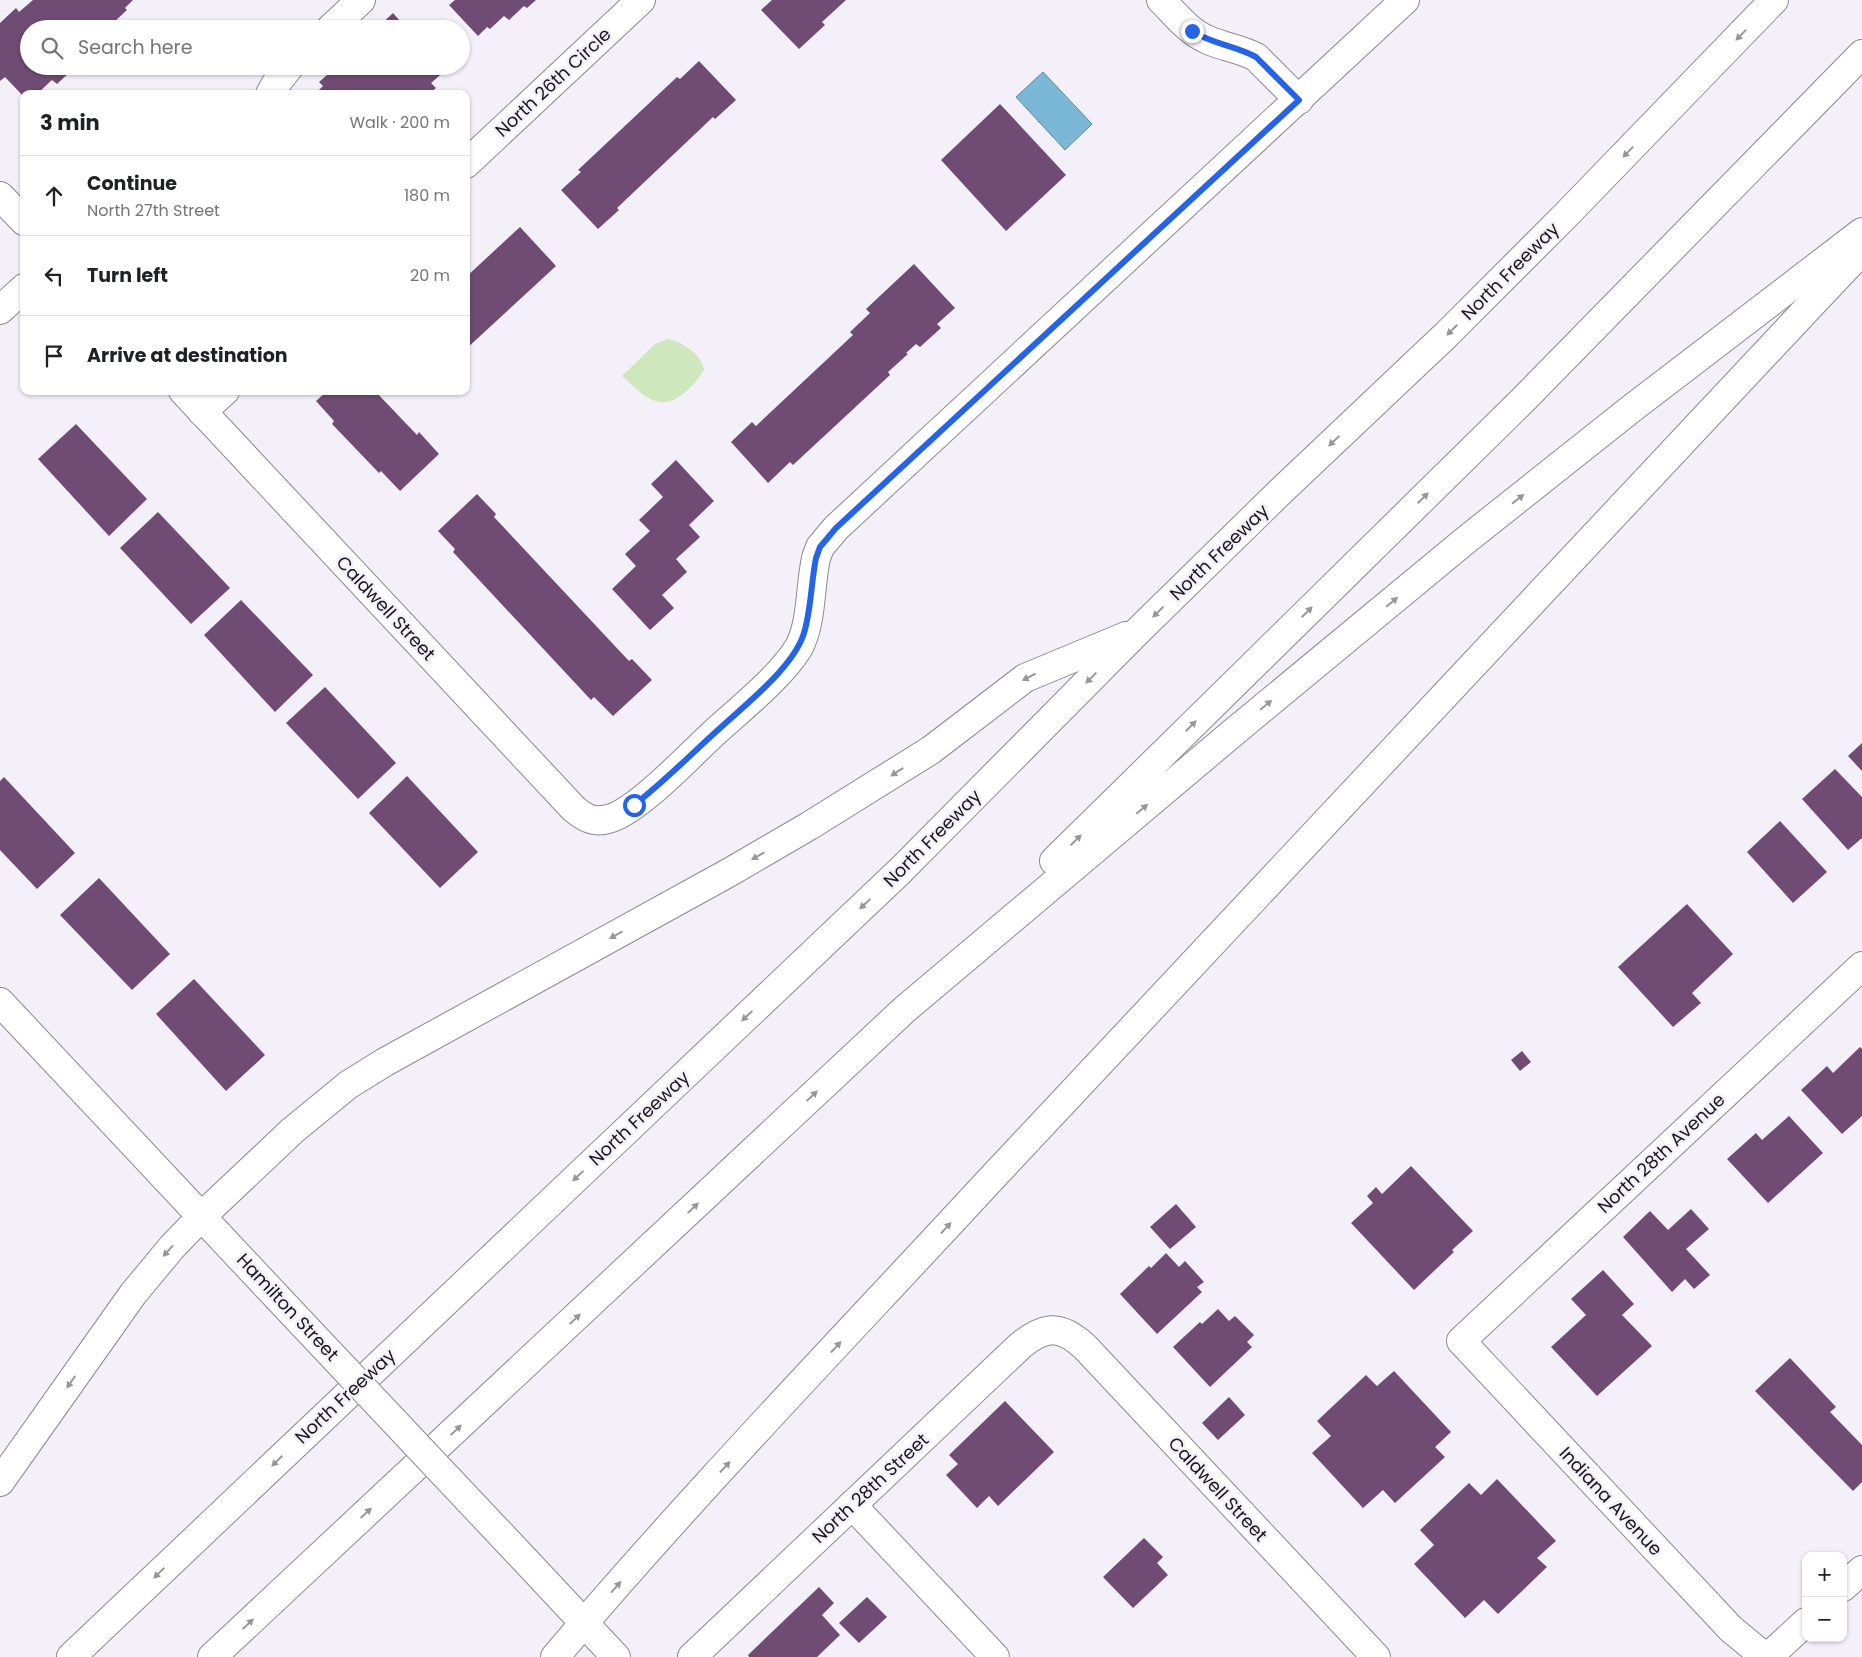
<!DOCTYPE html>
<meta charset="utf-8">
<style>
body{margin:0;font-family:Poppins,sans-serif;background:#f2f2f2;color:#202124}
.controls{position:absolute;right:15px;bottom:15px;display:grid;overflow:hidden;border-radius:10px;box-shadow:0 1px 4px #0004}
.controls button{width:45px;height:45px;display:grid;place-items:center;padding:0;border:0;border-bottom:1px solid #e0e0e0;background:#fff;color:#202124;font:25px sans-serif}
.stop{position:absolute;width:15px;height:15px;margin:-11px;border:4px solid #2563eb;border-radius:50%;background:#fff}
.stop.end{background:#2563eb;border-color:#fff;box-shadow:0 1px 5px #0008}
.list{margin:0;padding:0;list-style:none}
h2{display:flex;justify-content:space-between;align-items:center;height:65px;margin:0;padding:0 20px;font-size:21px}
h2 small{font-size:16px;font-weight:400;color:#757577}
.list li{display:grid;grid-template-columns:32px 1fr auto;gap:15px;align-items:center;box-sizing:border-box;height:80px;padding:0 20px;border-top:1px solid #e0e0e0}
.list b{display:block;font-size:19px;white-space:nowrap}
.list p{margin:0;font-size:16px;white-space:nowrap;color:#757577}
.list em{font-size:16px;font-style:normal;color:#757577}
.icon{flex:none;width:28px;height:28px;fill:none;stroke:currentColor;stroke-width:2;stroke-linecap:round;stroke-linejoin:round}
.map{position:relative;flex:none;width:1862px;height:1657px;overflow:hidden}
.search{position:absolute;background:#fff;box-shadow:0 1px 4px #0004;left:20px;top:20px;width:450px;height:55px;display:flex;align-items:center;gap:12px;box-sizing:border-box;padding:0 18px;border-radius:28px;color:#757577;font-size:19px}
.panel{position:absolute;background:#fff;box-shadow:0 1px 4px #0004;left:20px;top:90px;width:450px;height:305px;border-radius:10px}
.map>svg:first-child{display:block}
.green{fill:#cee7bc}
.water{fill:#7bb8d8;stroke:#5e889f}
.building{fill:#704b73}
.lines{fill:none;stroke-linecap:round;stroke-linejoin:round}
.minor-casing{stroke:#8c8892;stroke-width:30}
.major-casing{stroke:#8c8892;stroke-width:30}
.highway-casing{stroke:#8c8892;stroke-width:30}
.minor{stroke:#fff;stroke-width:28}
.major{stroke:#fff;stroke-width:28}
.highway{stroke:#fff;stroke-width:28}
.major-bridge-casing{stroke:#8c8892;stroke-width:30;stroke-linecap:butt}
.major-bridge{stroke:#fff;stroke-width:28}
.oneway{fill:#989798}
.route{stroke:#2563eb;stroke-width:6}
.labels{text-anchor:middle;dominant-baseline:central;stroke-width:5;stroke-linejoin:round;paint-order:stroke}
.street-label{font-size:18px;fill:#19171b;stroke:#f4f0fa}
</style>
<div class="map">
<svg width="1862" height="1657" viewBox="0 0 1862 1657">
<rect width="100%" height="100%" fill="#f4f0fa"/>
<!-- green -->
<path class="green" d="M 668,339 C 682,342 702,354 704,370 C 698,379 692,387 683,394 C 658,414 641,393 622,376 L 655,344 Z"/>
<!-- water -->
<path class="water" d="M 1043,72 L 1092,124 L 1065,150 L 1016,97 Z"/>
<!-- building -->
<g class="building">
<path d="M 33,0 L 133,0 L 125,8 L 127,10 L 112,24 L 117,29 L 29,29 L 29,66 L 82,66 L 74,74 L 71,71 L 57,84 L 52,80 L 38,93 L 36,90 L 32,94 L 24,94 L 24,97 L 5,77 L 0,81 L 0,23 L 16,8 L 19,12 Z"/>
<path d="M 455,0 L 536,0 L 527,8 L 524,6 L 509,20 L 504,16 L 490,29 L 487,27 L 478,36 L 449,5 Z"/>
<path d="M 772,0 L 846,0 L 822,22 L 825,25 L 799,49 L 761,10 Z"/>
<path d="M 393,13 L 407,29 L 376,29 Z"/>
<path d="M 699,61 L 736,100 L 715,119 L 713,117 L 617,208 L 619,210 L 598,229 L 561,190 L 581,172 L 578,170 L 677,77 L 680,79 Z"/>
<path d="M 331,66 L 445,66 L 444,68 L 446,70 L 431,83 L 436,88 L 429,94 L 315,94 L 323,86 L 319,82 L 334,69 Z"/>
<path d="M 1000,104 L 1066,175 L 1006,231 L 941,160 Z"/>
<path d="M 520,227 L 556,266 L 466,349 L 466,277 Z"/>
<path d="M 914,264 L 955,308 L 937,324 L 941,328 L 920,347 L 916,344 L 906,353 L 908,354 L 888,372 L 890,375 L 793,465 L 790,462 L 768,483 L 731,442 L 752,422 L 756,426 L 853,335 L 850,332 L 870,313 L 866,309 Z"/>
<path d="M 327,391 L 375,391 L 417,435 L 419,432 L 439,454 L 400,491 L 381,471 L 379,473 L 332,424 L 334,421 L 316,401 Z"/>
<path d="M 76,424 L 147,499 L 109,536 L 38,459 Z"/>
<path d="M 676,460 L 714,501 L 689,525 L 700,537 L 676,559 L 687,572 L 662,595 L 674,608 L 650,630 L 612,589 L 636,566 L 625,554 L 650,531 L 639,520 L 663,497 L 651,484 Z"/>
<path d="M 477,494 L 496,514 L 494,517 L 629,661 L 632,659 L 652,680 L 613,716 L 594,697 L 591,700 L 453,552 L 455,549 L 438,531 Z"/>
<path d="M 158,512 L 230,588 L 191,624 L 120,548 Z"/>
<path d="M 241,600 L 313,675 L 275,712 L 204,635 Z"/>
<path d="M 325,687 L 396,763 L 358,799 L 286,723 Z"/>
<path d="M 1862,743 L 1862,771 L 1848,756 Z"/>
<path d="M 1835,769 L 1862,797 L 1862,838 L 1848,850 L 1802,799 Z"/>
<path d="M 407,776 L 478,852 L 440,888 L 369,813 Z"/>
<path d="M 4,777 L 75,853 L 37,889 L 0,850 L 0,781 Z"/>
<path d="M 1780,821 L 1827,872 L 1793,903 L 1747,852 Z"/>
<path d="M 99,878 L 170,954 L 132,990 L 60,915 Z"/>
<path d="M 1687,904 L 1733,954 L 1692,993 L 1701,1003 L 1673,1027 L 1618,967 Z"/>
<path d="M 194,979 L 265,1055 L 226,1091 L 156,1014 Z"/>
<path d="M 1860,1047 L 1862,1049 L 1862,1116 L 1842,1134 L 1801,1090 L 1827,1066 L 1833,1073 Z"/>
<path d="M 1522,1051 L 1531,1062 L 1520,1071 L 1511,1060 Z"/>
<path d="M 1789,1116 L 1823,1153 L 1768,1203 L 1727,1159 L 1756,1133 L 1762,1140 Z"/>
<path d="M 1411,1166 L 1473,1231 L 1452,1250 L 1454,1252 L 1414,1290 L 1351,1223 L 1373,1203 L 1367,1196 L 1376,1187 L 1382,1194 Z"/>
<path d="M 1176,1204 L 1196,1227 L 1170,1249 L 1150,1227 Z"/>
<path d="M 1691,1209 L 1709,1229 L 1686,1249 L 1710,1275 L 1694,1289 L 1685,1279 L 1672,1292 L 1623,1237 L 1650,1211 L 1668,1230 Z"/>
<path d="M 1166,1253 L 1179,1267 L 1185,1261 L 1204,1282 L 1197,1287 L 1202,1292 L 1157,1334 L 1120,1294 L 1149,1266 L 1151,1268 Z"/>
<path d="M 1603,1270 L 1634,1304 L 1622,1315 L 1652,1346 L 1597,1396 L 1551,1347 L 1586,1315 L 1571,1299 Z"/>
<path d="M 1218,1309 L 1229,1321 L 1235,1316 L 1254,1335 L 1247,1342 L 1252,1347 L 1210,1387 L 1173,1347 L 1200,1322 L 1202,1324 Z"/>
<path d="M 1790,1358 L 1836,1407 L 1830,1412 L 1862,1445 L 1862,1482 L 1853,1491 L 1755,1391 Z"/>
<path d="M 1394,1371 L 1451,1432 L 1435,1447 L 1445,1457 L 1395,1503 L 1383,1490 L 1363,1508 L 1312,1453 L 1331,1436 L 1317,1421 L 1366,1375 L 1377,1386 Z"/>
<path d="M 1229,1397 L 1245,1415 L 1218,1440 L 1202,1423 Z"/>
<path d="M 1005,1401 L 1054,1452 L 998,1506 L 989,1496 L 977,1508 L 946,1475 L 958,1464 L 949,1455 Z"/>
<path d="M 1497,1479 L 1556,1541 L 1537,1558 L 1547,1567 L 1498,1614 L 1484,1600 L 1465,1618 L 1414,1564 L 1434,1545 L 1420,1530 L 1469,1483 L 1481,1495 Z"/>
<path d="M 1144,1538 L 1163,1557 L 1157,1563 L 1168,1575 L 1133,1608 L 1103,1577 Z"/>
<path d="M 819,1587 L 834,1603 L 822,1615 L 840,1635 L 817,1657 L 749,1657 L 748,1655 Z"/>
<path d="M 867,1597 L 887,1617 L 859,1643 L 839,1623 Z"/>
</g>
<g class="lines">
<defs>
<g id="minor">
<path d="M 1161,0 C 1176,15 1189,32 1208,40 C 1224,47 1241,49 1256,57 L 1299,100"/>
<path d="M 330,29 L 361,0"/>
<path d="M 270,94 L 275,85 L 290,66"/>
<path d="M 466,164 L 641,0"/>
<path d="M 0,196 L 24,221"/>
<path d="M 0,310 L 24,288"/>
<path d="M 183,391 L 574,809 C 585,818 594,823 608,819 C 636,813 691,754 714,733 C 740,709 781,677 799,647 C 812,623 810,585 816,558 L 820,547 L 836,528 L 1405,0"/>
<path d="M 202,412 L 225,391"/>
<path d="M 852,1505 L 995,1657"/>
<path d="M 1843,1587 L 1862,1570"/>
<path d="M 692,1657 L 1021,1345 C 1046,1325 1061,1325 1085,1347 L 1376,1657"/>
<path d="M 1765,1657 L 1731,1629 L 1461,1341 L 1862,966"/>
<path d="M 1768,1657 L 1806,1622"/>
</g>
<g id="major">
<path d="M 0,1002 L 277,1297"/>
<path d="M 526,1561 L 616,1657"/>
</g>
<g id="highway">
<path d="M 1054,861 L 1522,401 L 1862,54"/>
<path d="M 0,1482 L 133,1294 L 172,1247 L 202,1216 L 292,1131 L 348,1085 L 385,1062 L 730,872 L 809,826 L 931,750 L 1025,678 L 1126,636"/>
<path d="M 71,1657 L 900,871 L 1138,631 L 1280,492 L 1446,335 L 1566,215 L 1774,0"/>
<path d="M 212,1657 L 904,1010 L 1235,731 L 1466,540 L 1631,409 L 1862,232"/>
<path d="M 555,1657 C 694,1493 845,1337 991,1179 C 1279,868 1570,559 1862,251"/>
</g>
</defs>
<!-- minor casing -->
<use href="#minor" class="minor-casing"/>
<!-- major casing -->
<use href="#major" class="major-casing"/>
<!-- highway casing -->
<use href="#highway" class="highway-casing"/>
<!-- minor -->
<use href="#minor" class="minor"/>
<!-- major -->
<use href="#major" class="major"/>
<!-- highway -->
<use href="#highway" class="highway"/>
<defs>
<path id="major-bridge" d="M 277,1297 L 526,1561"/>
</defs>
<!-- major-bridge casing -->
<use href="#major-bridge" class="major-bridge-casing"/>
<!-- major-bridge -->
<use href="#major-bridge" class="major-bridge"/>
</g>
<!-- one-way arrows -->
<defs><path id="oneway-solid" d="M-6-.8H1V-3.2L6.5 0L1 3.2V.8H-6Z" transform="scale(1.25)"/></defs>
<g class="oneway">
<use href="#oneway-solid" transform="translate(1741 35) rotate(134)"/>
<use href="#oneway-solid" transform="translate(1628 152) rotate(134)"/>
<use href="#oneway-solid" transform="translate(1452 330) rotate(135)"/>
<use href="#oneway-solid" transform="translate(1334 441) rotate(137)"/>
<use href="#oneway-solid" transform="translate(1423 498) rotate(-45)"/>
<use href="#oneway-solid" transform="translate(1518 499) rotate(-38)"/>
<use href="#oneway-solid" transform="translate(1392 602) rotate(-40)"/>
<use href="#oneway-solid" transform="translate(1158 612) rotate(136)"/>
<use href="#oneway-solid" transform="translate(1307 612) rotate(-45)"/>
<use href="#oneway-solid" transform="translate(1029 677) rotate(153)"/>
<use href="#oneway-solid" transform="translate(1091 678) rotate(135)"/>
<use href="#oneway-solid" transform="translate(1266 705) rotate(-39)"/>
<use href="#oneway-solid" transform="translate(1191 726) rotate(-45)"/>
<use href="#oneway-solid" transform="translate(897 772) rotate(147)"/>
<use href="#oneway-solid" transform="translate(1142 809) rotate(-40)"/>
<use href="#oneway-solid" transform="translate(1076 840) rotate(-45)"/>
<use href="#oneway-solid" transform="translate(758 856) rotate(150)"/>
<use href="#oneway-solid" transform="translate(865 904) rotate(137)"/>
<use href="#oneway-solid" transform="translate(616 935) rotate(151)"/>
<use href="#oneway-solid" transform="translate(747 1016) rotate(137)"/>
<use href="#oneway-solid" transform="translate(812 1096) rotate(-43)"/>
<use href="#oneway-solid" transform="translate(578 1176) rotate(137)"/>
<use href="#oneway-solid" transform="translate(693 1208) rotate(-43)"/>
<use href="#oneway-solid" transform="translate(946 1228) rotate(-47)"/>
<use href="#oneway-solid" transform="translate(168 1251) rotate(132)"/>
<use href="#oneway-solid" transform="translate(575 1319) rotate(-43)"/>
<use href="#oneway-solid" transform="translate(836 1347) rotate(-47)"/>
<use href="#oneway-solid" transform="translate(71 1382) rotate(125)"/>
<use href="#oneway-solid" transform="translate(456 1430) rotate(-43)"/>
<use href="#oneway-solid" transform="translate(277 1461) rotate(136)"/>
<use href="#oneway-solid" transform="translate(725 1467) rotate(-47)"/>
<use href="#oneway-solid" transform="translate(366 1513) rotate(-43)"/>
<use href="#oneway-solid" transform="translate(159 1573) rotate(136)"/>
<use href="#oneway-solid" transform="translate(616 1587) rotate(-49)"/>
<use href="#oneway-solid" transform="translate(248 1624) rotate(-43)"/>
</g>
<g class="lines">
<!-- route -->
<path class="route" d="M 634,805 C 664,782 691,754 719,729 C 745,705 791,669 803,636 C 811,614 811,582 816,558 L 820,547 L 836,528 L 1299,100 L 1256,57 C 1236,46 1212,44 1192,31"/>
</g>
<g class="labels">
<!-- street labels -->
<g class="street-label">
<text transform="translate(553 82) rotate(-43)">North 26th Circle</text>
<text transform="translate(1510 271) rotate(-45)">North Freeway</text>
<text transform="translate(1219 552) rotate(-44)">North Freeway</text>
<text transform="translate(386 608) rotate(47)">Caldwell Street</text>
<text transform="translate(932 838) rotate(-45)">North Freeway</text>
<text transform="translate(639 1118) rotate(-43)">North Freeway</text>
<text transform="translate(1661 1153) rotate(-43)">North 28th Avenue</text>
<text transform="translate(288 1307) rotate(47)">Hamilton Street</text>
<text transform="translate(345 1396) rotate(-43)">North Freeway</text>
<text transform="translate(870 1488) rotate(-43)">North 28th Street</text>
<text transform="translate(1218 1489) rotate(47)">Caldwell Street</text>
<text transform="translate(1611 1501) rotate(47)">Indiana Avenue</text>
</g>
</g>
</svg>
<div class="controls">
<button>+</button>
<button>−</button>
</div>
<div class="stop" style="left:634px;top:805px"></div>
<div class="stop end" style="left:1192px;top:31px"></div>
<div class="search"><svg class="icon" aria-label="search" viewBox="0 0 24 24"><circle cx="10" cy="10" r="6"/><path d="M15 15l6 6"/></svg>Search here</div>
<section class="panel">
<h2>3 min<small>Walk · 200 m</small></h2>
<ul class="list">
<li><svg class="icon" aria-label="ahead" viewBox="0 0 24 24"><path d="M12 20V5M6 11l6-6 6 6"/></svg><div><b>Continue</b><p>North 27th Street</p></div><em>180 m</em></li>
<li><svg class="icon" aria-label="left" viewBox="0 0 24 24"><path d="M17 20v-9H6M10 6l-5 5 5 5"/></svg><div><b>Turn left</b></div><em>20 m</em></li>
<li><svg class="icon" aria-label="arrive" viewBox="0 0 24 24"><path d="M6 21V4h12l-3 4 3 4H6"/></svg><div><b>Arrive at destination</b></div></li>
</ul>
</section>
</div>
